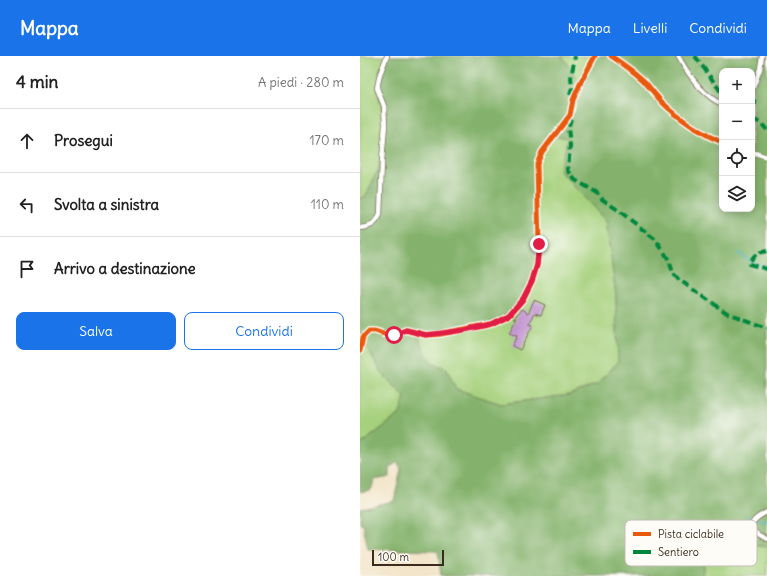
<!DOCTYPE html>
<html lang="it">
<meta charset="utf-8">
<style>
body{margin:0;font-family:Delius,sans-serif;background:#f6f6f6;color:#222}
.controls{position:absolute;right:12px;top:12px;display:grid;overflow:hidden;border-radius:8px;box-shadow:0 2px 10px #0003}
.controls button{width:36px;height:36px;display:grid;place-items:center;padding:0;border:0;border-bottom:1px solid #e0e0e0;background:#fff;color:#222;font:20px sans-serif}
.scale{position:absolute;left:12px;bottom:10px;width:72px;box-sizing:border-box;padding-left:4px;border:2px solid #3b2a1e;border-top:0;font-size:11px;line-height:14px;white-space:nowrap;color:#3b2a1e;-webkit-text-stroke:3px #fdfcf7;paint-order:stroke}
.stop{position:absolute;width:12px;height:12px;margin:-9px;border:3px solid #e11d48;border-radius:50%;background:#fff}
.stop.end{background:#e11d48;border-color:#fff;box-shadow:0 1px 4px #0008}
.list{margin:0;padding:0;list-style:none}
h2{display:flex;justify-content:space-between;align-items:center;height:52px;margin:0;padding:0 16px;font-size:17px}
h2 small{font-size:13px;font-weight:400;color:#767676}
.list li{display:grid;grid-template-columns:26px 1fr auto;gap:12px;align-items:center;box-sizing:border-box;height:64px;padding:0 16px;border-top:1px solid #e0e0e0}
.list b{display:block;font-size:15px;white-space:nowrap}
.list em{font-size:13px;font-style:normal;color:#767676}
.actions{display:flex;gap:8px;padding:12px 16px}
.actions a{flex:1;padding:9px 0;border:1px solid #1a73e8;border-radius:8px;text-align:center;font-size:14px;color:#1a73e8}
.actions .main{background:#1a73e8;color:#fff}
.icon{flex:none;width:22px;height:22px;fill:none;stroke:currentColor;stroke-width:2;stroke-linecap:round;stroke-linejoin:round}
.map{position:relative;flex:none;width:407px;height:520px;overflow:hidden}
header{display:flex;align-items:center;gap:24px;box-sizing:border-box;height:56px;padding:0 20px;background:#1a73e8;color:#fff}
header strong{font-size:19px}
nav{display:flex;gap:22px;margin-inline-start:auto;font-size:14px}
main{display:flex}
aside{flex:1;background:#fff}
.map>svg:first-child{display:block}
.green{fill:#a5d07c;stroke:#707d4d}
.forest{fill:#84b26c;stroke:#606e45;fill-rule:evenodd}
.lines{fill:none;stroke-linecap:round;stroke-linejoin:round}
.stream{stroke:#44b0c2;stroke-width:1.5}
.building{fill:#c193d0}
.minor-casing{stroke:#7b6b5a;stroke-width:6}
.minor{stroke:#fff;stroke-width:4.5}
.quiet{stroke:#00873e;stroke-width:4;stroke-dasharray:8 4;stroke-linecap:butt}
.cycleway-casing{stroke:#fdfcf7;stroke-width:8}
.cycleway{stroke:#e8590c;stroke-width:5}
.route{stroke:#e11d48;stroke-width:5}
.key{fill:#fdfcf7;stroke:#c3bdb6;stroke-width:1}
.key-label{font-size:11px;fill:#3b2a1e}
</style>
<header>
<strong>Mappa</strong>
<nav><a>Mappa</a><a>Livelli</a><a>Condividi</a></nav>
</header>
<main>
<aside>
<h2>4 min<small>A piedi · 280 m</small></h2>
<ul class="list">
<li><svg class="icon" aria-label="ahead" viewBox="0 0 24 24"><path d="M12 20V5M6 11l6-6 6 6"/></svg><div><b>Prosegui</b></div><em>170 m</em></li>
<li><svg class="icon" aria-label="left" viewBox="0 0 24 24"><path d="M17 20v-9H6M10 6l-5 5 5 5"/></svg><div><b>Svolta a sinistra</b></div><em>110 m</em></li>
<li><svg class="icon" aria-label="arrive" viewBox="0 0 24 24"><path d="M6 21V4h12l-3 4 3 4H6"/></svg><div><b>Arrivo a destinazione</b></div></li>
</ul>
<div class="actions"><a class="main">Salva</a><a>Condividi</a></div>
</aside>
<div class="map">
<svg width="407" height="520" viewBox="0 0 407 520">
<rect width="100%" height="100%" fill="#fdfcf7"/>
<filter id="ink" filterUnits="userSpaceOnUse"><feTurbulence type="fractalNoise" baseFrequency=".025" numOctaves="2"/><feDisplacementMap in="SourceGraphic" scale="8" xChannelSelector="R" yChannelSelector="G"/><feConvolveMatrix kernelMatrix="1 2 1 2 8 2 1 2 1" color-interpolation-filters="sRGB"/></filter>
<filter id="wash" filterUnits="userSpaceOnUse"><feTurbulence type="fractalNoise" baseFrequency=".012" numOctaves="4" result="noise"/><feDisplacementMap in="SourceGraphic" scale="16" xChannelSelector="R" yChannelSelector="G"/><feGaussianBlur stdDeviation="0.9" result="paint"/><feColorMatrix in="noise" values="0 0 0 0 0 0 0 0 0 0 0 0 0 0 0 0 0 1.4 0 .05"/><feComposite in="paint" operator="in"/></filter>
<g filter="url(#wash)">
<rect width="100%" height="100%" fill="#f2e4c8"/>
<!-- green -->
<g class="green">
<path d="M 0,0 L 27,0 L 25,69 L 22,104 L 10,132 L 4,142 L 0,142 Z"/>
<path d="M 202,0 L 235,0 L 220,28 Z"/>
<path d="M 192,79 L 209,82 L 199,114 L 246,165 L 256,240 L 258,306 L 238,328 L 209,339 L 141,348 L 96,333 L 86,312 L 71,307 L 57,280 L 128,267 L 177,190 L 174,112 L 181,94 Z"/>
<path d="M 0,279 L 22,317 L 45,341 L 40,358 L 0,389 Z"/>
<path d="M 360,484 L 407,491 L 407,520 L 342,520 L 347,485 Z"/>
</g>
<!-- forest -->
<path class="forest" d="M 27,0 L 202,0 L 220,28 L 235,0 L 407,0 L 407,491 L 360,484 L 347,485 L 342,520 L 81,520 L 78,495 L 8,493 L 3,468 L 0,468 L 0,452 L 34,445 L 41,413 L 38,406 L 30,411 L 30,421 L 14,424 L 11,434 L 0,436 L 0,389 L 40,358 L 45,341 L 22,317 L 0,279 L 0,142 L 4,142 L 10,132 L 22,104 L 25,69 L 17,32 ZM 362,15 L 392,15 L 392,153 L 362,153 ZM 192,79 L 208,82 L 199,114 L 246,165 L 256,240 L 258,306 L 238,328 L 209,339 L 141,348 L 96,333 L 86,312 L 71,307 L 58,280 L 128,267 L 151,256 L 163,240 L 170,227 L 175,210 L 177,190 L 174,112 L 181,94 Z"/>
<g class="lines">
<!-- stream -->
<g class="stream">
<path d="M 378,197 L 395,208 L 407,211"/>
<path d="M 388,460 L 394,462"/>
<path d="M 398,463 L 407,466"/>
</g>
</g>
<g id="blocks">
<!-- building -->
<path class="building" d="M 174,244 L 185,249 L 181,259 L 175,257 L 169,268 L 173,269 L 160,294 L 152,290 L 157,280 L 149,277 L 157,262 L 154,262 L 158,259 L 157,258 L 163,253 L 168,258 Z"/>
</g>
</g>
<g filter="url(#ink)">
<use href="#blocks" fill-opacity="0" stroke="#7b6b5a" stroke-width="1"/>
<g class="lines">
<defs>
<g id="minor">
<path d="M 251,0 C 263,8 275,16 285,26 C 291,33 297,41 303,47 C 317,61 343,79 362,86"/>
<path d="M 318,0 C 328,18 343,40 362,48"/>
<path d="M 392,35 L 400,13 L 402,0"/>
<path d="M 392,96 L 407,101"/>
<path d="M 0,172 C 10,171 15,169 20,159 L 22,104 L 25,69 L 24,50 L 17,32 L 20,18 L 27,0"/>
<path d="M 0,295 L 3,281 L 9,275 L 15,275 L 27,279 L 35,279 L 46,274 L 66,279 L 80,278 L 131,268 L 149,259 L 163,243 L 172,225 L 177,209 L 179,188 L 177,108 L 182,96 L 210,59 L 213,44 L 220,28 L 235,0"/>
<path d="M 407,456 C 401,459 387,466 394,474 C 397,478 403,481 407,483"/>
</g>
</defs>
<!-- minor casing -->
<use href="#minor" class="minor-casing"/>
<!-- minor -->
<use href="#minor" class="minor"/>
<!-- quiet -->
<g class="quiet">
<path d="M 335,0 L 362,37"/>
<path d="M 210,39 L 212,32 L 211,22 L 215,0"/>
<path d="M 392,42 L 395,46 L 395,50 L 392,55"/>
<path d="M 211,63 L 208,72 L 210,89 L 208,114 L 215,124 L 236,136 L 242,143 L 258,154 L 296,184 L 309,204 L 313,217 L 318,223 L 367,257 L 407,272"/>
<path d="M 392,63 L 401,67 L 407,74"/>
<path d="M 407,195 L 397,197 L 389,206 L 389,208 L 407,213"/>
</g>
<defs>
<g id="cycleway">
<path d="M 251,0 C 263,8 275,16 285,26 C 291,33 297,41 303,47 C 317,61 343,79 362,86"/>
<path d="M 0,295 L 3,281 L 9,275 L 15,275 L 27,279 L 35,279 L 46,274 L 66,279 L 80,278 L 131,268 L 149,259 L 163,243 L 172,225 L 177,209 L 179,188 L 177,108 L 182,96 L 210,59 L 213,44 L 220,28 L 235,0"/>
</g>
</defs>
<!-- cycleway casing -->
<use href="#cycleway" class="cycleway-casing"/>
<!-- cycleway -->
<use href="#cycleway" class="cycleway"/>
</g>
</g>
<g class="lines" filter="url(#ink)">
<!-- route -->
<path class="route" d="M 34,279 L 46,274 L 66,279 L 105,274 L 131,268 L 149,259 L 163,243 L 172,225 L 177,209 L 179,188"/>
</g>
<!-- legend -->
<rect x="265" y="464" width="132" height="46" rx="6" class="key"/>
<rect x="273" y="476" width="18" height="4" fill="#e8590c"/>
<rect x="273" y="494" width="18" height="4" fill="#00873e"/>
<g class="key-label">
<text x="298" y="482">Pista ciclabile</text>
<text x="298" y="500">Sentiero</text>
</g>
</svg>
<div class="controls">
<button>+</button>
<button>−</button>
<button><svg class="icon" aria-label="locate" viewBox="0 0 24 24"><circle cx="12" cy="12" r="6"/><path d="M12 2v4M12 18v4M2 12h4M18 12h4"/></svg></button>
<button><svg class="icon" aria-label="layers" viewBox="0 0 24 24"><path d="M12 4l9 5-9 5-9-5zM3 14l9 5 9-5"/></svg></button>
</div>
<div class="scale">100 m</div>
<div class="stop" style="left:34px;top:279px"></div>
<div class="stop end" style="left:179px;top:188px"></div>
</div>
</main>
